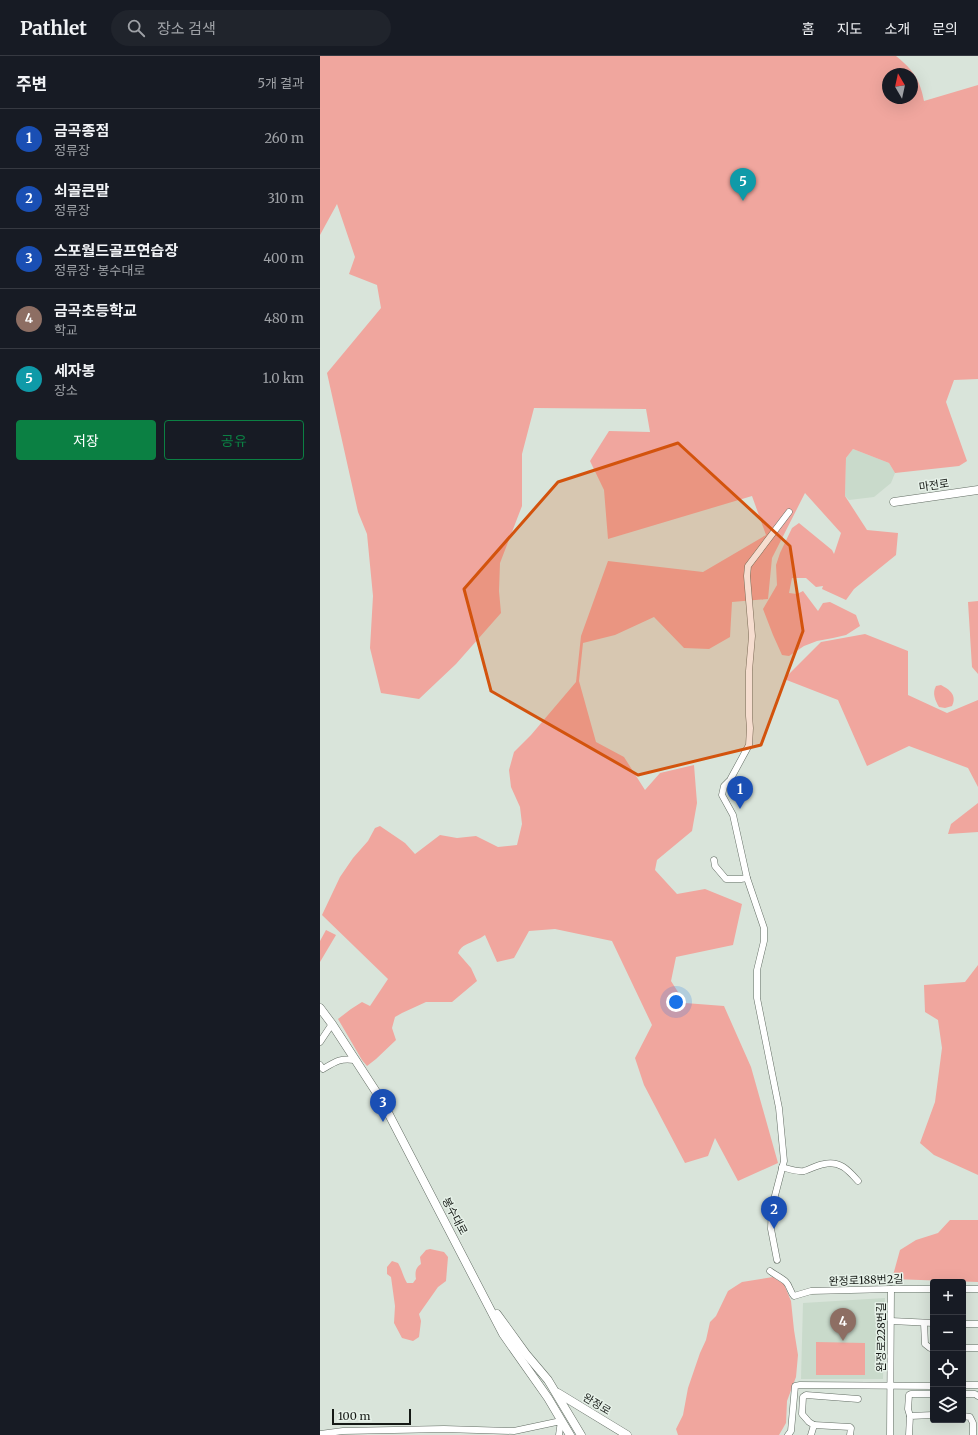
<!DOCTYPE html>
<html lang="ko">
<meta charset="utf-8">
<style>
body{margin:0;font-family:Merriweather,"Noto Sans KR",serif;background:#20242c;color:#f1f3f6}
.controls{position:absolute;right:12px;bottom:12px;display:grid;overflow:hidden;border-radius:4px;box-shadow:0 4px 16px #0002}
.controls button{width:36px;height:36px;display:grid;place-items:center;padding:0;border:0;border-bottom:1px solid #363941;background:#171b24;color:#f1f3f6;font:20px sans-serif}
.compass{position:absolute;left:562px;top:12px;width:36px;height:36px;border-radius:50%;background:#171b24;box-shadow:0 4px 16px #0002;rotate:351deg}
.scale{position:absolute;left:12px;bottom:10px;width:79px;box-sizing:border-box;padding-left:4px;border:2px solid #151915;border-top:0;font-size:11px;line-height:14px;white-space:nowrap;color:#151915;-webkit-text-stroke:3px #e6f1e8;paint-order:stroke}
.you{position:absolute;left:356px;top:946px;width:14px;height:14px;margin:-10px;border:3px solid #fff;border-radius:50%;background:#1a73e8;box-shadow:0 0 0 6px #1a73e833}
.badge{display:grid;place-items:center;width:26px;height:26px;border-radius:50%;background:#0b8043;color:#fff;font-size:13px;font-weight:700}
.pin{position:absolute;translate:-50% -33px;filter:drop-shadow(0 1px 2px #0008)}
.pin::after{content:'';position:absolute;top:21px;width:14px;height:12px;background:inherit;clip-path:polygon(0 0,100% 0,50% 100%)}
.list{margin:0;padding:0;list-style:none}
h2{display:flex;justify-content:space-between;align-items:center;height:52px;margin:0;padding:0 16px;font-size:17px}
h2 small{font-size:13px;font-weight:400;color:#9ea1a6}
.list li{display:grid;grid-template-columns:26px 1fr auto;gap:12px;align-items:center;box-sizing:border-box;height:60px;padding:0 16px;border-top:1px solid #363941}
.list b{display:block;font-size:15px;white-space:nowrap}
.list p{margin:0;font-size:13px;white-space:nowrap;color:#9ea1a6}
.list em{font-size:13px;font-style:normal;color:#9ea1a6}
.actions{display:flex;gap:8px;padding:12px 16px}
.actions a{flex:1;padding:9px 0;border:1px solid #0b8043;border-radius:4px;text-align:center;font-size:14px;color:#0b8043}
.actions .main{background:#0b8043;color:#fff}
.icon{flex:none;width:22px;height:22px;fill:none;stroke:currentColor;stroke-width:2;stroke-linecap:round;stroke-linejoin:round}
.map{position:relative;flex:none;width:658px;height:1379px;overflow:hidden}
header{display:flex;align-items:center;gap:24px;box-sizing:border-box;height:56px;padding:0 20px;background:#171b24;border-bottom:1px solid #363941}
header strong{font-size:19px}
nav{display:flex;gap:22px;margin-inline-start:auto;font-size:14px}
.search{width:280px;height:36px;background:#20242c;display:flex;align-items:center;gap:10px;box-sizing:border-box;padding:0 14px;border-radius:22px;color:#9ea1a6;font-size:15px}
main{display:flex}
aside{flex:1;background:#171b24}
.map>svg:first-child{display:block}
.built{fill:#c9dacb}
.green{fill:#f0a69e;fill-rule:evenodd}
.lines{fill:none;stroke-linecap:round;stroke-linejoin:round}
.street-casing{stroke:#636d64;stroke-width:7}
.secondary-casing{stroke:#636d64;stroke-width:9}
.street{stroke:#fff;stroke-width:6}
.secondary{stroke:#fff;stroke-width:8}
.marked{fill:#d3530d;fill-opacity:0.2;stroke:#d3530d;stroke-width:3;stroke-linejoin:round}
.labels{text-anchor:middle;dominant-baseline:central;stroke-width:3;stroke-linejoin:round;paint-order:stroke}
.street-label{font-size:11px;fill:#151915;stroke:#e6f1e8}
</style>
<header>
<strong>Pathlet</strong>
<div class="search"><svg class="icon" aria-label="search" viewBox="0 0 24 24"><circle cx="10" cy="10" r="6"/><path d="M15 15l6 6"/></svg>장소 검색</div>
<nav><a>홈</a><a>지도</a><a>소개</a><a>문의</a></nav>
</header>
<main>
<aside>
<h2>주변<small>5개 결과</small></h2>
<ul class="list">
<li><span class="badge" style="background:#1a4fb4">1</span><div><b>금곡종점</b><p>정류장</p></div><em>260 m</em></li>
<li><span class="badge" style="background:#1a4fb4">2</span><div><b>쇠골큰말</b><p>정류장</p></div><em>310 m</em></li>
<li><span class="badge" style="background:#1a4fb4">3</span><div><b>스포월드골프연습장</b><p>정류장 · 봉수대로</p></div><em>400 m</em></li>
<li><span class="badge" style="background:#8d6e63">4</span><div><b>금곡초등학교</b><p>학교</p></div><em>480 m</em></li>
<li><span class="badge" style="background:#0f9aa8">5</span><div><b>세자봉</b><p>장소</p></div><em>1.0 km</em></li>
</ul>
<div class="actions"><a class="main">저장</a><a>공유</a></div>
</aside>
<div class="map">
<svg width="658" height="1379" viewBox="0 0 658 1379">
<rect width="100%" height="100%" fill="#d9e4da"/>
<!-- built -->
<g class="built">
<path d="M 533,393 L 569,407 L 575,417 L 571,427 L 554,441 L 529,444 L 525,440 L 526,402 Z"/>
<path d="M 565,1242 L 563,1323 L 481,1323 L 483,1247 Z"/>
</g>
<!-- green -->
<g class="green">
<path d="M 0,0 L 576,0 C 593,14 600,23 604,45 L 658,29 L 658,323 L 634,324 L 626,346 L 647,405 L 639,410 L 575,417 L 569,407 L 533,393 L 526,402 L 525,440 L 547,474 L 578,477 L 576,499 L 534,533 L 526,544 L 502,533 L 503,530 L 496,531 L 486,522 L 472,522 L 469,537 L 477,538 L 483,535 L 498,555 L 503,547 L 510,546 L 536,559 L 540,570 L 526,579 L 513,582 L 497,585 L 484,590 L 469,600 L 462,599 L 453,579 L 443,553 L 457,529 L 456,509 L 460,497 L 472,472 L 479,467 L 512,494 L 514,498 L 521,477 L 485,437 L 452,502 L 448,543 L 412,546 L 410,581 L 389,593 L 364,592 L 334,561 L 295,579 L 263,587 L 259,625 L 276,686 L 304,701 L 325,734 L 340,717 L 374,709 L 377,747 L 372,775 L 337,804 L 335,814 L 357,838 L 385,833 L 422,848 L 413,889 L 356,901 L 351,925 L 365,947 L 404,950 L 431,1011 L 458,1107 L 418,1125 L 395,1082 L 388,1100 L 365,1107 L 324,1029 L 315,1002 L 332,969 L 292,885 L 235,873 L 209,875 L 194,902 L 177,906 L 165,879 C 162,881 159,883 156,884 C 149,888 142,888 138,897 L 151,912 L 157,925 L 132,946 L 106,946 L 82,957 L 75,961 L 72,972 L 76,984 L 56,1003 L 47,1010 L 42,1004 L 18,963 L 31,953 L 42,946 L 50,950 L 68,923 L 2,859 L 20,821 L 33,802 L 48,785 L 55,772 L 60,770 L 85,787 L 95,798 L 120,779 L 137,782 L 156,780 L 178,791 L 197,789 L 202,768 L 200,751 L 191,731 L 189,714 L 194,696 L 211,679 L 256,626 L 261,580 L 288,505 L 383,516 L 446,479 L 432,440 L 288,483 L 284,434 L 270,405 L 289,375 L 330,376 L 326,353 L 214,352 L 202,398 L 202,450 L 180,507 L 179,535 L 181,557 L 136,608 L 99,643 L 61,637 L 50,592 L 53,540 L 47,478 L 38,456 L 7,317 L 61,252 L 57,229 L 29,218 L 35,201 L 17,148 L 0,179 ZM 568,18 L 592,18 L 592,42 L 568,42 Z"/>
<path d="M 658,545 L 658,618 L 652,611 L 648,546 Z"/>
<path d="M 545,578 L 588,595 L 588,639 L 627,657 L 658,644 L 658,731 L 648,712 L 589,690 L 547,710 L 518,644 L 464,623 L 501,586 Z"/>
<path d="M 621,629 C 630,634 637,639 632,650 L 625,652 L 619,651 C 615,644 612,637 616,630 Z"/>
<path d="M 658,747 L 658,776 L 628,778 L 631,768 Z"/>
<path d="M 6,874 L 16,879 L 0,906 L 0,885 Z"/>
<path d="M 658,909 L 658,1119 L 614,1099 L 600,1087 L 615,1046 L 622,992 L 618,964 L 605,956 L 604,929 L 645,926 Z"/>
<path d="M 630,1164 L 658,1164 L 658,1226 L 572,1223 L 580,1194 L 596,1184 L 618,1177 Z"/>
<path d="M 110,1193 L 124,1196 L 128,1201 L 126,1225 L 118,1231 L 99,1258 L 101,1265 L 99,1281 L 93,1285 L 82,1282 L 74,1267 L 75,1250 L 71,1221 L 67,1218 L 67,1211 L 72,1205 L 78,1207 C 82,1214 83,1220 87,1227 L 93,1227 L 96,1223 C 95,1217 95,1212 101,1208 L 100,1201 L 106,1194 Z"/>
<path d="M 453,1221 L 464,1228 L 471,1245 L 474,1274 L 478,1299 L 476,1321 L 467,1345 L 466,1367 L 459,1379 L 358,1379 L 356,1373 L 363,1359 L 368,1332 L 380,1297 L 386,1284 L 390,1266 L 396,1260 L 408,1235 L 422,1226 Z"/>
<path d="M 496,1286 L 545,1287 L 545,1319 L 496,1319 Z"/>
</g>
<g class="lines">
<defs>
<g id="street">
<path d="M 394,804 L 395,810 L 406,823 L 421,823 L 427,822"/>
<path d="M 0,986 L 12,968"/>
<path d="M 0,1009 L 3,1013 C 16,1005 20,1002 35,1004"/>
<path d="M 462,1111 C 469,1113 477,1116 484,1115 C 491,1113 497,1109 504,1108 C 520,1104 529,1115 538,1125"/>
<path d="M 457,1204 L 451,1173 L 452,1151 L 464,1105 L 459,1052 L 437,942 L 437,914 L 444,885 L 444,872 L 427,822 L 413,759 L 402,739 L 404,730 L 410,724 L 429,689 L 430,672 L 429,660 L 429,615 L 432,580 L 427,520 L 428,510 L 469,456"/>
<path d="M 450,1215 C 455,1219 462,1222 466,1226 C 470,1230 470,1236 474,1240 L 491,1235 L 570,1233 L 613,1233"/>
<path d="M 643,1233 L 658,1233"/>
<path d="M 571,1265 L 613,1267"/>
<path d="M 604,1267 L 605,1288 L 610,1292 L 613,1292"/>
<path d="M 643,1268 L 658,1268"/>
<path d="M 643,1292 L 658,1292"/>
<path d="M 643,1329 L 658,1329"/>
<path d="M 643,1338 L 655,1338 L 658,1340"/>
<path d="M 590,1360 L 588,1353 L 589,1339 L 591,1338 L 613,1338"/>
<path d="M 643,1360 L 650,1361 L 653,1367 L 653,1379"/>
<path d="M 494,1369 L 489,1366 L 482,1358 L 483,1341 L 486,1339 L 538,1343"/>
<path d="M 0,1378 L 23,1375 L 124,1373 L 194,1375 L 241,1365 L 239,1379"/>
<path d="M 468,1379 L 471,1375 L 475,1330 L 480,1329 L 613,1330"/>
<path d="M 491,1379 L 494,1369 L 530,1371 L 531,1372 L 530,1379"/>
<path d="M 570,1379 L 571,1233"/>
<path d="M 589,1379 L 590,1360 L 613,1359"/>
</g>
<g id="secondary">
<path d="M 574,446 L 658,434"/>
<path d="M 0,952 L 12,968 L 62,1045 L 183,1278 L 228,1342 L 250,1379"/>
<path d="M 177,1258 L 206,1298 L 228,1324 L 261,1379"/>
<path d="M 238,1337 L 307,1379"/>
</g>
</defs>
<!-- street casing -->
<use href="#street" class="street-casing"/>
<!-- secondary casing -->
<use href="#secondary" class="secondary-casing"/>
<!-- street -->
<use href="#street" class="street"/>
<!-- secondary -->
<use href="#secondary" class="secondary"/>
</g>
<!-- marked area -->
<path class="marked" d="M 358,387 L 470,490 L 483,575 L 441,689 L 318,719 L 171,635 L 144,533 L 238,426 Z"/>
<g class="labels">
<!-- street labels -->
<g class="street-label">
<text transform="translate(614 429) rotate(-8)">마전로</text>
<text transform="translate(135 1160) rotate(62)">봉수대로</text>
<text transform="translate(546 1224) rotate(-2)">완정로188번2길</text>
<text transform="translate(561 1281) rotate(-90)">완정로228번길</text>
<text transform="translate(277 1348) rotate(31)">완정로</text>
</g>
</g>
</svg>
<div class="controls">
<button>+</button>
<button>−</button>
<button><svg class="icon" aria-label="locate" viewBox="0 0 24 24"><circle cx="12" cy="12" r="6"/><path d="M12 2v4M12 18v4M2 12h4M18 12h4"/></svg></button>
<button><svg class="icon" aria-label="layers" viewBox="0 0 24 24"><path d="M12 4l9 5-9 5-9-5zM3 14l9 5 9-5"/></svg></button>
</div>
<svg class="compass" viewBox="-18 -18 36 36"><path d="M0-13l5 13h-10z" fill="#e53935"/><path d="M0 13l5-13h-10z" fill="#9ea1a6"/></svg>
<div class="scale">100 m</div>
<div class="you"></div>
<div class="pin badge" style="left:420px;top:753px;background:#1a4fb4">1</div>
<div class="pin badge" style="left:454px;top:1173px;background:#1a4fb4">2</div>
<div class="pin badge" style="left:63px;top:1066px;background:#1a4fb4">3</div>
<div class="pin badge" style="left:523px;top:1285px;background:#8d6e63">4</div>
<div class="pin badge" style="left:423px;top:145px;background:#0f9aa8">5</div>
</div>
</main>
